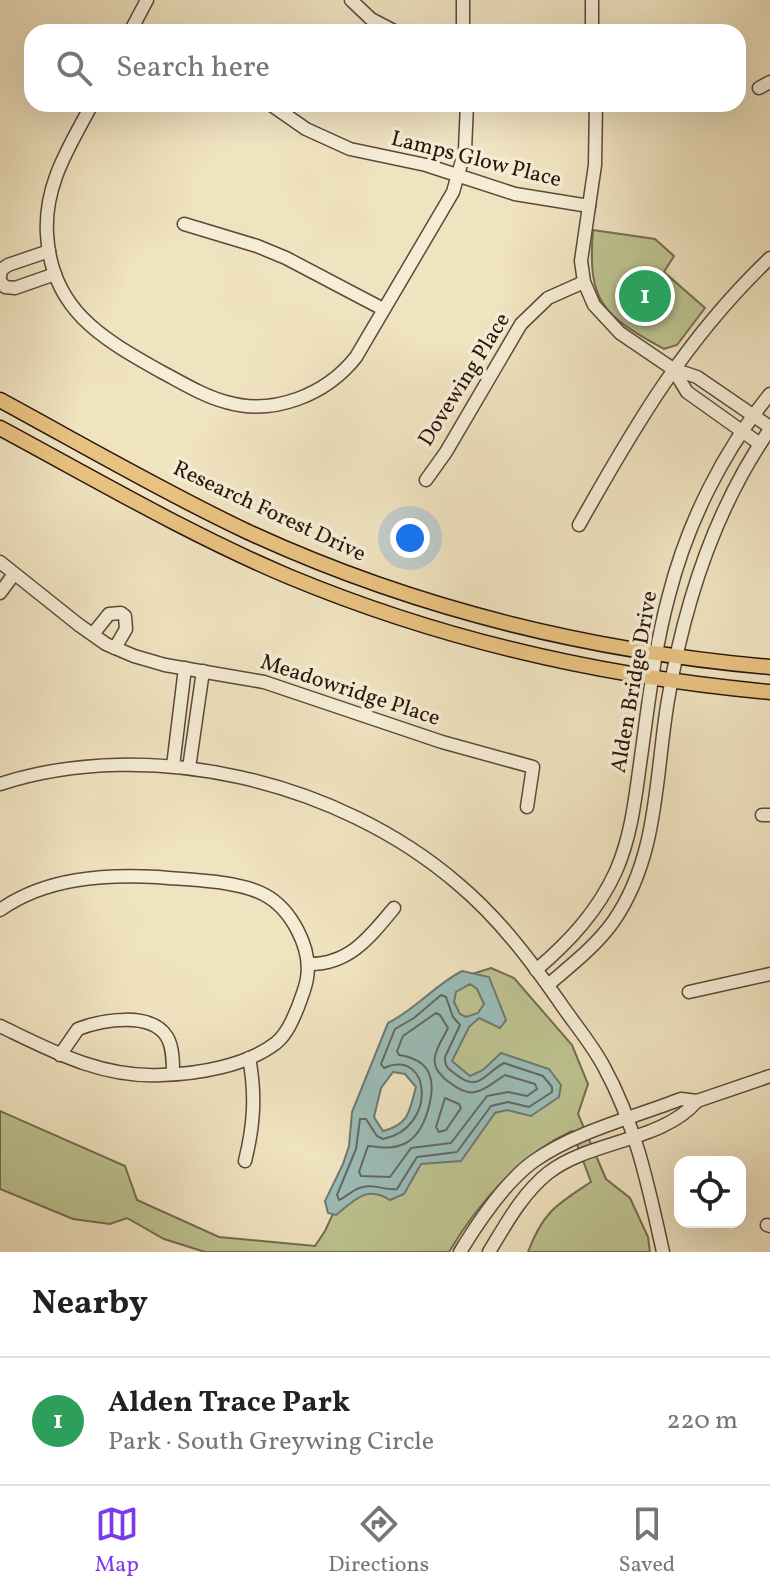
<!DOCTYPE html>
<meta charset="utf-8">
<style>
body{margin:0;font-family:Vollkorn,serif;background:#f2f2f2;color:#222}
.controls{position:absolute;right:24px;bottom:24px;display:grid;overflow:hidden;border-radius:16px;box-shadow:0 8px 32px #0002}
.controls button{width:72px;height:72px;display:grid;place-items:center;padding:0;border:0;border-bottom:2px solid #e0e0e0;background:#fff;color:#222;font:40px sans-serif}
.you{position:absolute;left:410px;top:538px;width:28px;height:28px;margin:-20px;border:6px solid #fff;border-radius:50%;background:#1a73e8;box-shadow:0 0 0 12px #1a73e833}
.badge{display:grid;place-items:center;width:52px;height:52px;border-radius:50%;background:#7c3aed;color:#fff;font-size:26px;font-weight:700}
.pin{position:absolute;translate:-50% -50%;border:4px solid #fff;box-shadow:0 2px 8px #0006}
.list{margin:0;padding:0;list-style:none}
h2{display:flex;justify-content:space-between;align-items:center;height:104px;margin:0;padding:0 32px;font-size:34px}
h2 small{font-size:26px;font-weight:400;color:#767676}
.list li{display:grid;grid-template-columns:52px 1fr auto;gap:24px;align-items:center;box-sizing:border-box;height:128px;padding:0 32px;border-top:2px solid #e0e0e0}
.list b{display:block;font-size:30px;white-space:nowrap}
.list p{margin:0;font-size:26px;white-space:nowrap;color:#767676}
.list em{font-size:26px;font-style:normal;color:#767676}
.icon{flex:none;width:44px;height:44px;fill:none;stroke:currentColor;stroke-width:2;stroke-linecap:round;stroke-linejoin:round}
.map{position:relative;flex:none;width:770px;height:1252px;overflow:hidden}
.search{position:absolute;background:#fff;box-shadow:0 8px 32px #0002;left:24px;right:24px;top:24px;height:88px;display:flex;align-items:center;gap:20px;box-sizing:border-box;padding:0 28px;border-radius:24px;color:#767676;font-size:30px}
.sheet{height:232px;background:#fff}
nav{display:flex;justify-content:space-around;align-items:center;box-sizing:border-box;height:112px;border-top:2px solid #e0e0e0;background:#fff;font-size:22px;color:#767676}
nav a{display:grid;justify-items:center;gap:4px}
nav .on{color:#7c3aed}
.map>svg:first-child{display:block}
.green{fill:#bdc390;stroke:#746c4e;stroke-width:2}
.water{fill:#9bbdb8;stroke:#6e7973;stroke-width:2;fill-rule:evenodd}
.lines{fill:none;stroke-linecap:round;stroke-linejoin:round}
.shore{stroke:#636862;stroke-width:2}
.minor-casing{stroke:#5c4839;stroke-width:15}
.major-casing{stroke:#2b140c;stroke-width:17}
.minor{stroke:#f5edd6;stroke-width:12}
.major{stroke:#e8c280;stroke-width:14}
.labels{text-anchor:middle;dominant-baseline:central;stroke-width:7;stroke-linejoin:round;paint-order:stroke}
.street-label{font-size:22px;fill:#2b140c;stroke:#f5edd6}
</style>
<div class="map">
<svg width="770" height="1252" viewBox="0 0 770 1252">
<rect width="100%" height="100%" fill="#f0e3c0"/>
<filter id="stains"><feTurbulence type="fractalNoise" baseFrequency=".0025" numOctaves="4"/><feColorMatrix values="0 0 0 0 .2 0 0 0 0 .09 0 0 0 0 .02 0 0 0 .5 -.17"/></filter>
<radialGradient id="worn" r=".72"><stop offset=".6" stop-color="#630" stop-opacity="0"/><stop offset="1" stop-color="#630" stop-opacity=".3"/></radialGradient>
<!-- green -->
<g class="green">
<path d="M 593,230 L 655,239 L 674,256 L 664,272 L 705,308 L 677,345 L 664,349 C 603,315 587,303 593,230 Z"/>
<path d="M 491,968 L 514,978 L 572,1045 L 588,1084 L 578,1114 L 606,1179 L 630,1198 L 648,1237 L 650,1252 L 528,1252 C 543,1212 556,1205 591,1182 L 572,1131 C 520,1155 478,1203 449,1252 L 205,1252 L 164,1239 L 127,1218 L 110,1224 L 73,1219 L 0,1189 L 0,1111 L 125,1166 L 137,1200 L 219,1237 L 315,1246 L 325,1231 L 343,1192 L 418,1127 L 449,992 L 466,976 Z"/>
</g>
<!-- water -->
<path class="water" d="M 462,971 L 489,977 L 506,1020 L 500,1028 L 479,1018 L 469,1027 L 452,1061 L 470,1076 L 483,1070 L 501,1053 L 549,1069 L 561,1085 L 559,1097 L 531,1116 L 507,1110 L 495,1113 L 461,1161 L 421,1164 L 404,1194 L 390,1200 C 366,1185 355,1200 336,1215 L 328,1213 L 325,1201 L 343,1164 L 349,1146 L 352,1112 L 388,1023 C 416,1009 435,985 462,971 ZM 470,984 L 477,989 L 484,1004 L 478,1013 L 466,1017 L 460,1014 L 454,1002 L 456,992 ZM 393,1072 L 405,1074 L 416,1087 C 409,1111 410,1124 383,1131 L 374,1117 L 381,1088 Z"/>
<g class="lines">
<!-- shore -->
<g class="shore">
<path d="M 441,995 L 446,997 L 453,1017 L 460,1025 L 445,1057 C 445,1066 447,1068 454,1073 C 479,1094 483,1074 504,1063 L 543,1076 L 552,1087 L 552,1092 L 529,1107 L 508,1102 L 491,1106 L 457,1152 L 417,1157 L 397,1189 C 386,1191 376,1184 363,1187 C 354,1188 347,1197 339,1200 L 337,1195 L 356,1149 L 360,1119 L 366,1119 L 377,1136 L 383,1139 C 438,1128 431,1047 384,1068 L 381,1064 L 395,1029 L 414,1018 Z"/>
<path d="M 436,1013 L 440,1015 L 448,1028 C 444,1037 436,1047 435,1057 C 433,1067 439,1073 445,1079 C 473,1102 479,1092 505,1075 L 535,1084 L 537,1089 L 527,1096 L 508,1092 L 487,1096 L 451,1143 L 411,1148 L 390,1177 L 361,1176 L 359,1172 L 368,1146 C 381,1147 390,1150 404,1144 C 417,1138 424,1124 428,1110 C 436,1082 433,1060 399,1055 L 397,1051 L 403,1036 Z"/>
<path d="M 445,1098 L 459,1104 L 461,1108 L 446,1130 L 439,1132 L 436,1127 Z"/>
</g>
<defs>
<g id="minor">
<path d="M 351,0 L 371,19 L 396,32"/>
<path d="M 130,32 L 147,0"/>
<path d="M 463,32 L 463,0"/>
<path d="M 592,32 L 592,0"/>
<path d="M 759,88 L 770,82"/>
<path d="M 92,104 C 70,146 44,184 47,234 C 51,309 101,338 160,371 C 181,382 203,396 226,402 C 273,416 326,395 356,357 L 453,192 L 465,150 L 467,104"/>
<path d="M 270,104 L 306,129 L 350,149 L 426,165 L 515,194 L 589,206"/>
<path d="M 596,104 L 595,165 L 581,261 L 584,282 L 594,305 L 620,333 L 673,369 L 697,377 L 770,427"/>
<path d="M 184,224 L 257,246 L 286,258 L 383,309"/>
<path d="M 0,277 L 1,270 L 8,265 L 49,251"/>
<path d="M 0,281 L 5,287 L 15,288 L 55,274"/>
<path d="M 673,369 L 687,392 L 760,444"/>
<path d="M 426,480 L 446,452 L 521,324 L 548,298 L 584,282"/>
<path d="M 579,525 C 635,425 686,338 770,258"/>
<path d="M 0,562 L 79,625 L 106,644 L 134,656 L 165,665 L 264,682 L 442,742 L 533,767 L 527,807"/>
<path d="M 0,593 L 14,574"/>
<path d="M 93,634 L 109,614 L 121,613 L 125,616 L 126,629 L 115,648"/>
<path d="M 173,766 L 185,668"/>
<path d="M 189,768 L 203,671"/>
<path d="M 0,784 C 150,736 338,781 457,883 C 499,918 532,962 563,1007 C 577,1027 593,1046 604,1067 C 636,1125 649,1189 663,1252"/>
<path d="M 762,815 L 770,815"/>
<path d="M 0,910 C 45,878 104,874 157,877 C 188,880 238,880 265,895 C 291,909 312,948 307,978 C 306,987 301,998 298,1007 C 293,1019 287,1034 276,1043 C 246,1066 198,1074 161,1075 C 101,1078 52,1051 0,1026"/>
<path d="M 308,964 C 349,965 370,937 394,908"/>
<path d="M 536,970 C 569,942 598,911 616,871 C 631,837 635,800 640,764 C 648,708 654,650 669,595 C 687,524 723,451 770,394"/>
<path d="M 548,985 C 571,965 595,947 613,922 C 659,856 655,776 668,700 C 684,604 714,510 770,429"/>
<path d="M 689,992 L 770,974"/>
<path d="M 60,1055 L 78,1029 C 102,1020 151,1011 167,1037 C 173,1047 173,1062 173,1074"/>
<path d="M 245,1161 C 254,1125 256,1094 249,1058"/>
<path d="M 767,1225 L 770,1226"/>
<path d="M 460,1252 C 477,1224 506,1181 534,1161 C 577,1131 632,1118 681,1099 L 697,1101 L 770,1076"/>
<path d="M 489,1252 C 506,1224 522,1194 548,1173 C 590,1140 662,1142 697,1101"/>
</g>
<g id="major">
<path d="M 0,400 C 81,444 162,491 246,531 C 412,608 588,651 770,667"/>
<path d="M 0,428 C 95,479 190,535 290,577 C 444,641 604,677 770,692"/>
</g>
</defs>
<!-- minor casing -->
<use href="#minor" class="minor-casing"/>
<!-- major casing -->
<use href="#major" class="major-casing"/>
<!-- minor -->
<use href="#minor" class="minor"/>
<!-- major -->
<use href="#major" class="major"/>
</g>
<g class="labels">
<!-- street labels -->
<g class="street-label">
<text transform="translate(476 160) rotate(14)">Lamps Glow Place</text>
<text transform="translate(465 380) rotate(-58)">Dovewing Place</text>
<text transform="translate(269 512) rotate(25)">Research Forest Drive</text>
<text transform="translate(635 682) rotate(-80)">Alden Bridge Drive</text>
<text transform="translate(350 691) rotate(18)">Meadowridge Place</text>
</g>
</g>
<rect width="100%" height="100%" filter="url(#stains)"/>
<rect width="100%" height="100%" fill="url(#worn)"/>
</svg>
<div class="controls">
<button><svg class="icon" aria-label="locate" viewBox="0 0 24 24"><circle cx="12" cy="12" r="6"/><path d="M12 2v4M12 18v4M2 12h4M18 12h4"/></svg></button>
</div>
<div class="you"></div>
<div class="pin badge" style="left:645px;top:296px;background:#2e9e5b">1</div>
<div class="search"><svg class="icon" aria-label="search" viewBox="0 0 24 24"><circle cx="10" cy="10" r="6"/><path d="M15 15l6 6"/></svg>Search here</div>
</div>
<section class="sheet">
<h2>Nearby<small></small></h2>
<ul class="list">
<li><span class="badge" style="background:#2e9e5b">1</span><div><b>Alden Trace Park</b><p>Park · South Greywing Circle</p></div><em>220 m</em></li>
</ul>
</section>
<nav>
<a class="on"><svg class="icon" aria-label="map" viewBox="0 0 24 24"><path d="M3 6l6-2 6 2 6-2v14l-6 2-6-2-6 2zM9 4v14M15 6v14"/></svg>Map</a>
<a><svg class="icon" aria-label="directions" viewBox="0 0 24 24"><path d="M12 3l9 9-9 9-9-9zM9 14v-3h6M13 9l2 2-2 2"/></svg>Directions</a>
<a><svg class="icon" aria-label="saved" viewBox="0 0 24 24"><path d="M7 4h10v16l-5-4-5 4z"/></svg>Saved</a>
</nav>
